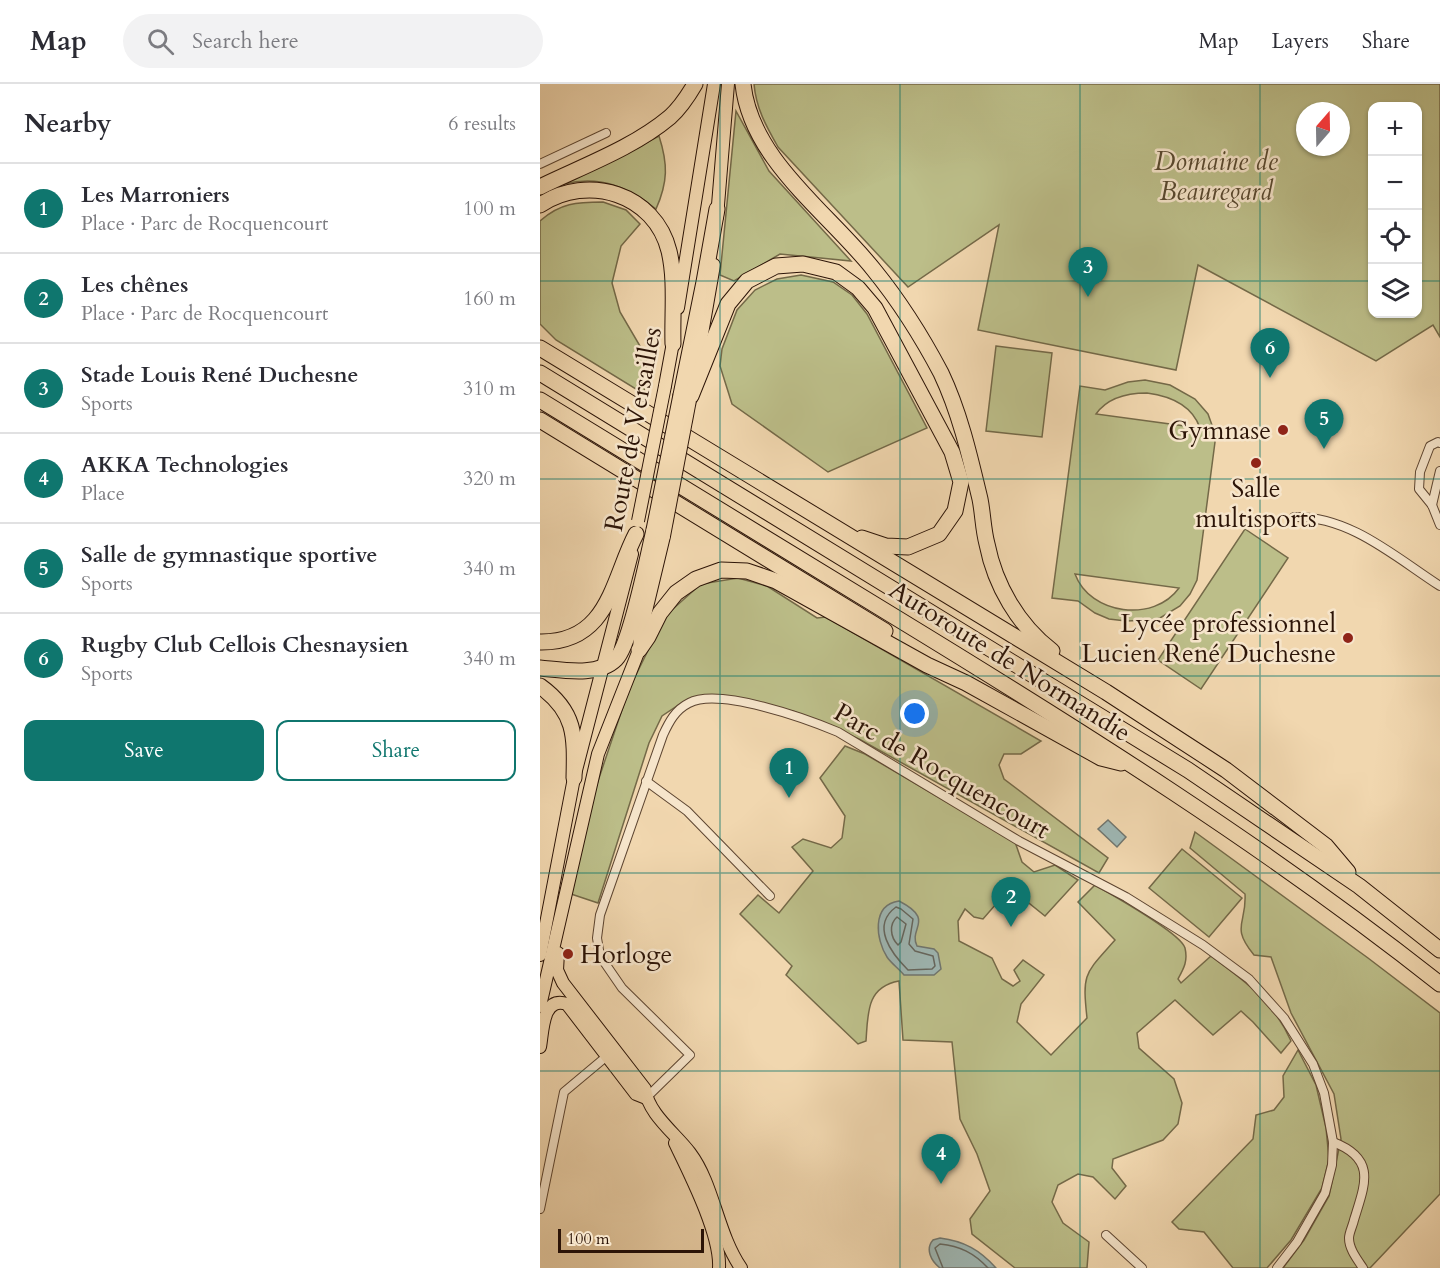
<!DOCTYPE html>
<meta charset="utf-8">
<style>
body{margin:0;font-family:Cardo,serif;background:#f2f2f3;color:#2b2b33}
.controls{position:absolute;right:18px;top:18px;display:grid;overflow:hidden;border-radius:12px;box-shadow:0 2px 4px #0004}
.controls button{width:54px;height:54px;display:grid;place-items:center;padding:0;border:0;border-bottom:2px solid #e1e1e2;background:#fff;color:#2b2b33;font:30px sans-serif}
.compass{position:absolute;left:756px;top:18px;width:54px;height:54px;border-radius:50%;background:#fff;box-shadow:0 2px 4px #0004;rotate:20deg}
.scale{position:absolute;left:18px;bottom:15px;width:146px;box-sizing:border-box;padding-left:6px;border:3px solid #2c1407;border-top:0;font-size:16px;line-height:21px;white-space:nowrap;color:#2c1407;-webkit-text-stroke:4px #f6e5cb;paint-order:stroke}
.you{position:absolute;left:375px;top:630px;width:21px;height:21px;margin:-15px;border:4px solid #fff;border-radius:50%;background:#1a73e8;box-shadow:0 0 0 9px #1a73e833}
.badge{display:grid;place-items:center;width:39px;height:39px;border-radius:50%;background:#0f766e;color:#fff;font-size:20px;font-weight:700}
.pin{position:absolute;translate:-50% -50px;filter:drop-shadow(0 2px 3px #0008)}
.pin::after{content:'';position:absolute;top:32px;width:21px;height:18px;background:inherit;clip-path:polygon(0 0,100% 0,50% 100%)}
.list{margin:0;padding:0;list-style:none}
h2{display:flex;justify-content:space-between;align-items:center;height:78px;margin:0;padding:0 24px;font-size:26px}
h2 small{font-size:20px;font-weight:400;color:#7c7c81}
.list li{display:grid;grid-template-columns:39px 1fr auto;gap:18px;align-items:center;box-sizing:border-box;height:90px;padding:0 24px;border-top:2px solid #e1e1e2}
.list b{display:block;font-size:22px;white-space:nowrap}
.list p{margin:0;font-size:20px;white-space:nowrap;color:#7c7c81}
.list em{font-size:20px;font-style:normal;color:#7c7c81}
.actions{display:flex;gap:12px;padding:18px 24px}
.actions a{flex:1;padding:14px 0;border:2px solid #0f766e;border-radius:12px;text-align:center;font-size:21px;color:#0f766e}
.actions .main{background:#0f766e;color:#fff}
.icon{flex:none;width:33px;height:33px;fill:none;stroke:currentColor;stroke-width:2;stroke-linecap:round;stroke-linejoin:round}
.map{position:relative;flex:none;width:900px;height:1184px;overflow:hidden}
header{display:flex;align-items:center;gap:36px;box-sizing:border-box;height:84px;padding:0 30px;background:#fff;border-bottom:2px solid #e1e1e2}
header strong{font-size:28px}
nav{display:flex;gap:33px;margin-inline-start:auto;font-size:21px}
.search{width:420px;height:54px;background:#f2f2f3;display:flex;align-items:center;gap:15px;box-sizing:border-box;padding:0 21px;border-radius:33px;color:#7c7c81;font-size:22px}
main{display:flex}
aside{flex:1;background:#fff}
.map>svg:first-child{display:block}
.green{fill:#bcbe89;stroke:#746948;stroke-width:1.5;fill-rule:evenodd}
.water{fill:#9eb7b4;stroke:#70766f;stroke-width:1.5}
.lines{fill:none;stroke-linecap:round;stroke-linejoin:round}
.shore{stroke:#65665e;stroke-width:1.5}
.minor-casing{stroke:#5d4531;stroke-width:10}
.primary-casing{stroke:#2c1407;stroke-width:14}
.motorway-casing{stroke:#2c1407;stroke-width:17}
.minor{stroke:#f6e5cb;stroke-width:8}
.primary{stroke:#f1d7af;stroke-width:12}
.motorway{stroke:#f1d7af;stroke-width:15}
.primary-bridge-casing{stroke:#2c1407;stroke-width:14;stroke-linecap:butt}
.motorway-bridge-casing{stroke:#2c1407;stroke-width:17;stroke-linecap:butt}
.primary-bridge{stroke:#f1d7af;stroke-width:12}
.motorway-bridge{stroke:#f1d7af;stroke-width:15}
.grid{fill:none;stroke:#0f766e;stroke-width:1.5;stroke-opacity:0.55}
.poi-dot{fill:#8f2418;stroke:#f6e5cb;stroke-width:2}
.labels{text-anchor:middle;dominant-baseline:central;stroke-width:5;stroke-linejoin:round;paint-order:stroke}
.park-label{font-size:26px;font-style:italic;fill:#57472e;stroke:#f6e5cb}
.street-label{font-size:26px;fill:#2c1407;stroke:#f6e5cb}
.poi-label{font-size:26px;fill:#2c1407;stroke:#f6e5cb;text-anchor:end}
</style>
<header>
<strong>Map</strong>
<div class="search"><svg class="icon" aria-label="search" viewBox="0 0 24 24"><circle cx="10" cy="10" r="6"/><path d="M15 15l6 6"/></svg>Search here</div>
<nav><a>Map</a><a>Layers</a><a>Share</a></nav>
</header>
<main>
<aside>
<h2>Nearby<small>6 results</small></h2>
<ul class="list">
<li><span class="badge">1</span><div><b>Les Marroniers</b><p>Place · Parc de Rocquencourt</p></div><em>100 m</em></li>
<li><span class="badge">2</span><div><b>Les chênes</b><p>Place · Parc de Rocquencourt</p></div><em>160 m</em></li>
<li><span class="badge">3</span><div><b>Stade Louis René Duchesne</b><p>Sports</p></div><em>310 m</em></li>
<li><span class="badge">4</span><div><b>AKKA Technologies</b><p>Place</p></div><em>320 m</em></li>
<li><span class="badge">5</span><div><b>Salle de gymnastique sportive</b><p>Sports</p></div><em>340 m</em></li>
<li><span class="badge">6</span><div><b>Rugby Club Cellois Chesnaysien</b><p>Sports</p></div><em>340 m</em></li>
</ul>
<div class="actions"><a class="main">Save</a><a>Share</a></div>
</aside>
<div class="map">
<svg width="900" height="1184" viewBox="0 0 900 1184">
<rect width="100%" height="100%" fill="#f1d7af"/>
<filter id="stains"><feTurbulence type="fractalNoise" baseFrequency=".00333" numOctaves="4"/><feColorMatrix values="0 0 0 0 .2 0 0 0 0 .09 0 0 0 0 .02 0 0 0 .5 -.17"/></filter>
<radialGradient id="worn" r=".72"><stop offset=".6" stop-color="#630" stop-opacity="0"/><stop offset="1" stop-color="#630" stop-opacity=".3"/></radialGradient>
<!-- green -->
<g class="green">
<path d="M 214,0 L 900,0 L 900,253 L 893,241 L 836,277 L 658,181 L 636,286 L 438,246 L 459,141 L 368,203 L 238,63 C 226,42 216,24 214,0 ZM 832,22 L 878,22 L 878,230 L 832,230 ZM 765,27 L 801,27 L 801,63 L 765,63 Z"/>
<path d="M 196,27 L 229,87 L 311,177 L 240,170 L 194,197 L 180,191 Z"/>
<path d="M 119,52 C 128,80 128,98 116,125 C 89,103 60,91 24,100 Z"/>
<path d="M 63,118 L 86,126 L 100,140 L 81,162 L 72,199 L 80,228 L 107,274 L 104,310 L 16,256 L 0,240 L 0,137 C 20,119 37,118 63,118 Z"/>
<path d="M 261,191 L 293,198 L 312,211 L 327,230 L 387,344 L 288,388 L 192,320 L 180,282 L 182,265 L 197,226 L 215,206 L 237,195 Z"/>
<path d="M 456,262 L 512,269 L 502,353 L 446,347 Z"/>
<path d="M 605,296 L 630,301 L 655,315 L 668,330 L 673,344 L 675,358 L 657,496 L 650,510 L 640,522 L 620,534 L 610,536 L 586,537 L 569,535 L 555,529 L 538,517 L 512,514 L 540,302 L 565,306 L 588,298 ZM 607,309 C 630,312 652,321 660,344 L 556,330 C 568,313 587,309 607,309 ZM 535,490 L 639,504 C 614,539 550,531 535,490 Z"/>
<path d="M 705,445 L 748,474 L 661,605 L 618,576 Z"/>
<path d="M 198,494 L 227,502 L 277,534 L 286,533 L 501,657 L 481,670 L 464,670 L 459,681 L 464,695 L 568,774 L 559,789 L 319,655 L 253,627 L 179,614 L 143,618 L 122,632 L 109,659 L 58,819 L 28,809 L 55,706 L 89,605 L 125,532 L 161,500 Z"/>
<path d="M 305,662 L 325,670 L 475,758 L 482,778 L 494,788 L 515,781 L 538,796 L 505,832 L 470,804 L 443,835 L 434,833 L 425,825 L 418,837 L 419,857 L 452,874 L 462,895 L 473,902 L 480,897 L 474,886 L 483,876 L 504,891 L 481,920 L 477,938 L 511,971 L 547,934 C 542,888 545,890 575,856 L 538,818 L 555,801 C 572,811 641,849 645,864 C 648,877 644,884 638,895 L 641,899 L 671,872 C 705,897 734,918 751,957 L 741,969 L 713,938 L 701,927 L 673,951 L 635,916 L 597,949 L 599,964 L 634,995 L 642,1019 L 638,1040 L 623,1056 L 573,1075 L 572,1084 L 586,1102 L 575,1115 L 553,1093 L 538,1090 L 518,1101 L 512,1118 L 523,1139 L 549,1158 L 547,1184 L 475,1184 L 432,1150 L 430,1135 L 450,1107 L 437,1070 L 420,1035 L 412,958 L 363,956 L 359,897 C 326,903 328,930 326,957 L 318,960 L 246,891 L 252,882 L 200,830 L 218,811 L 239,829 L 273,787 L 252,763 L 263,755 L 291,764 L 302,754 L 305,732 L 280,694 Z"/>
<path d="M 655,748 L 828,874 L 900,929 L 900,1110 L 830,1184 L 743,1184 L 764,1156 L 789,1112 L 801,1055 L 794,1010 L 751,929 L 731,873 L 714,871 C 690,842 707,840 705,810 L 650,764 Z"/>
<path d="M 642,765 L 702,814 L 669,853 L 609,804 Z"/>
<path d="M 758,966 L 776,1001 L 786,1044 L 789,1075 L 782,1104 L 751,1156 L 727,1184 L 693,1184 L 664,1148 L 639,1145 L 632,1138 L 713,1055 L 716,1031 L 734,1026 L 744,1013 L 743,992 Z"/>
</g>
<!-- water -->
<g class="water">
<path d="M 568,736 L 586,753 L 577,763 L 558,745 Z"/>
<path d="M 359,817 C 396,836 368,844 377,862 L 394,865 L 398,869 L 401,885 L 394,891 L 364,891 C 359,885 351,879 347,873 C 336,856 331,821 359,817 Z"/>
<path d="M 400,1154 C 424,1157 440,1166 456,1184 L 400,1184 C 391,1177 385,1165 393,1156 Z"/>
</g>
<g class="lines">
<!-- shore -->
<g class="shore">
<path d="M 356,823 L 361,825 L 373,835 L 369,860 L 375,867 L 393,872 L 395,882 L 392,885 L 368,886 C 352,870 330,842 356,823 Z"/>
<path d="M 357,833 L 366,840 L 361,858 L 358,861 C 350,853 349,840 357,833 Z"/>
<path d="M 403,1184 L 395,1164 L 400,1160 C 420,1162 434,1169 448,1184"/>
</g>
<defs>
<g id="minor">
<path d="M 0,80 L 66,49"/>
<path d="M 900,359 L 898,358 L 890,362 L 880,388 L 879,405 L 892,421 L 900,441"/>
<path d="M 892,421 L 900,387"/>
<path d="M 754,433 C 810,432 855,473 900,502"/>
<path d="M 106,697 L 147,727 L 230,812"/>
<path d="M 106,1014 L 150,971 L 82,904 L 60,872 L 57,854 L 60,831 L 123,651 C 129,638 135,626 149,619 C 179,603 267,635 298,648 L 479,757 L 586,813 L 663,861 L 709,895 L 744,934 L 773,980 L 784,1009 L 793,1058 L 792,1081 L 785,1109 L 757,1158 L 737,1184"/>
<path d="M 793,1058 C 837,1075 825,1100 814,1136 C 813,1141 809,1149 809,1154 C 809,1165 817,1175 823,1184"/>
<path d="M 0,1125 L 24,1008 L 67,972"/>
<path d="M 566,1151 L 602,1184"/>
</g>
<g id="primary">
<path d="M 177,133 L 188,0"/>
<path d="M 138,224 L 174,0"/>
<path d="M 155,290 L 174,181"/>
<path d="M 125,302 L 134,253"/>
<path d="M 18,869 L 17,886 L 23,899 L 105,1005 C 108,1030 136,1050 150,1069 C 174,1101 177,1149 201,1184"/>
<path d="M 0,871 L 34,694 L 92,470"/>
<path d="M 0,922 L 58,670 L 99,566 L 100,552 L 124,452"/>
<path d="M 0,963 C 3,947 2,912 27,920 L 96,1010 L 106,1014"/>
<path d="M 135,1059 C 150,1090 181,1151 179,1184"/>
</g>
<g id="motorway">
<path d="M 203,0 C 211,76 289,129 334,186 C 360,218 382,253 401,289 C 420,329 430,373 440,415 C 443,430 443,445 447,460 C 455,501 478,541 512,567"/>
<path d="M 0,103 C 43,82 93,64 130,33 C 140,24 148,12 155,0"/>
<path d="M 0,121 C 48,89 115,110 129,167 C 136,196 132,230 133,260"/>
<path d="M 0,264 L 566,608 L 686,686 L 786,762 L 808,788"/>
<path d="M 0,289 L 648,686 L 819,802 L 900,866"/>
<path d="M 141,311 L 164,198 L 177,125"/>
<path d="M 151,312 L 188,220 L 207,197 L 236,182 L 263,180 L 296,188 L 318,204 L 335,224 L 412,368 L 421,398 L 415,427 L 399,450 L 368,463 L 346,462 L 322,454"/>
<path d="M 0,316 C 118,388 236,461 355,533 C 542,647 728,764 900,900"/>
<path d="M 0,336 L 345,547"/>
<path d="M 0,558 C 69,559 72,496 96,450"/>
<path d="M 99,566 L 108,553 L 120,529 L 136,509 L 156,495 L 181,486 L 207,487 L 236,497 L 387,581 L 426,599 L 561,674 L 581,679"/>
<path d="M 0,584 C 23,586 58,593 76,575 C 91,560 108,470 114,446"/>
<path d="M 0,602 C 36,628 35,652 34,694"/>
</g>
</defs>
<!-- minor casing -->
<use href="#minor" class="minor-casing"/>
<!-- primary casing -->
<use href="#primary" class="primary-casing"/>
<!-- motorway casing -->
<use href="#motorway" class="motorway-casing"/>
<!-- minor -->
<use href="#minor" class="minor"/>
<!-- primary -->
<use href="#primary" class="primary"/>
<!-- motorway -->
<use href="#motorway" class="motorway"/>
<defs>
<g id="primary-bridge">
<path d="M 98,437 L 125,302"/>
<path d="M 124,452 L 150,316"/>
</g>
<path id="motorway-bridge" d="M 114,446 L 141,311"/>
</defs>
<!-- primary-bridge casing -->
<use href="#primary-bridge" class="primary-bridge-casing"/>
<!-- motorway-bridge casing -->
<use href="#motorway-bridge" class="motorway-bridge-casing"/>
<!-- primary-bridge -->
<use href="#primary-bridge" class="primary-bridge"/>
<!-- motorway-bridge -->
<use href="#motorway-bridge" class="motorway-bridge"/>
</g>
<!-- grid -->
<path class="grid" d="M 180,0 L 180,1184M 360,0 L 360,1184M 540,0 L 540,1184M 720,0 L 720,1184M 0,197 L 832,197M 878,197 L 900,197M 0,395 L 900,395M 0,592 L 900,592M 0,789 L 900,789M 0,987 L 900,987"/>
<!-- markers -->
<g class="poi-dot">
<circle cx="743" cy="346" r="6"/>
<circle cx="716" cy="379" r="6"/>
<circle cx="808" cy="554" r="6"/>
<circle cx="28" cy="870" r="6"/>
</g>
<g class="labels">
<!-- park labels -->
<g class="park-label">
<text x="676" y="77">Domaine de<tspan x="676" dy="30">Beauregard</tspan></text>
</g>
<!-- street labels -->
<g class="street-label">
<text transform="translate(93 345) rotate(-79)">Route de Versailles</text>
<text transform="translate(470 577) rotate(32)">Autoroute de Normandie</text>
<text transform="translate(402 687) rotate(30)">Parc de Rocquencourt</text>
</g>
<!-- poi labels -->
<g class="poi-label">
<text x="731" y="346">Gymnase</text>
<text x="716" y="404" text-anchor="middle">Salle<tspan x="716" dy="30">multisports</tspan></text>
<text x="796" y="539">Lycée professionnel<tspan x="796" dy="30">Lucien René Duchesne</tspan></text>
<text x="40" y="870" text-anchor="start">Horloge</text>
</g>
</g>
<rect width="100%" height="100%" filter="url(#stains)"/>
<rect width="100%" height="100%" fill="url(#worn)"/>
</svg>
<div class="controls">
<button>+</button>
<button>−</button>
<button><svg class="icon" aria-label="locate" viewBox="0 0 24 24"><circle cx="12" cy="12" r="6"/><path d="M12 2v4M12 18v4M2 12h4M18 12h4"/></svg></button>
<button><svg class="icon" aria-label="layers" viewBox="0 0 24 24"><path d="M12 4l9 5-9 5-9-5zM3 14l9 5 9-5"/></svg></button>
</div>
<svg class="compass" viewBox="-18 -18 36 36"><path d="M0-13l5 13h-10z" fill="#e53935"/><path d="M0 13l5-13h-10z" fill="#7c7c81"/></svg>
<div class="scale">100 m</div>
<div class="you"></div>
<div class="pin badge" style="left:249px;top:714px">1</div>
<div class="pin badge" style="left:471px;top:843px">2</div>
<div class="pin badge" style="left:548px;top:213px">3</div>
<div class="pin badge" style="left:401px;top:1100px">4</div>
<div class="pin badge" style="left:784px;top:365px">5</div>
<div class="pin badge" style="left:730px;top:294px">6</div>
</div>
</main>
